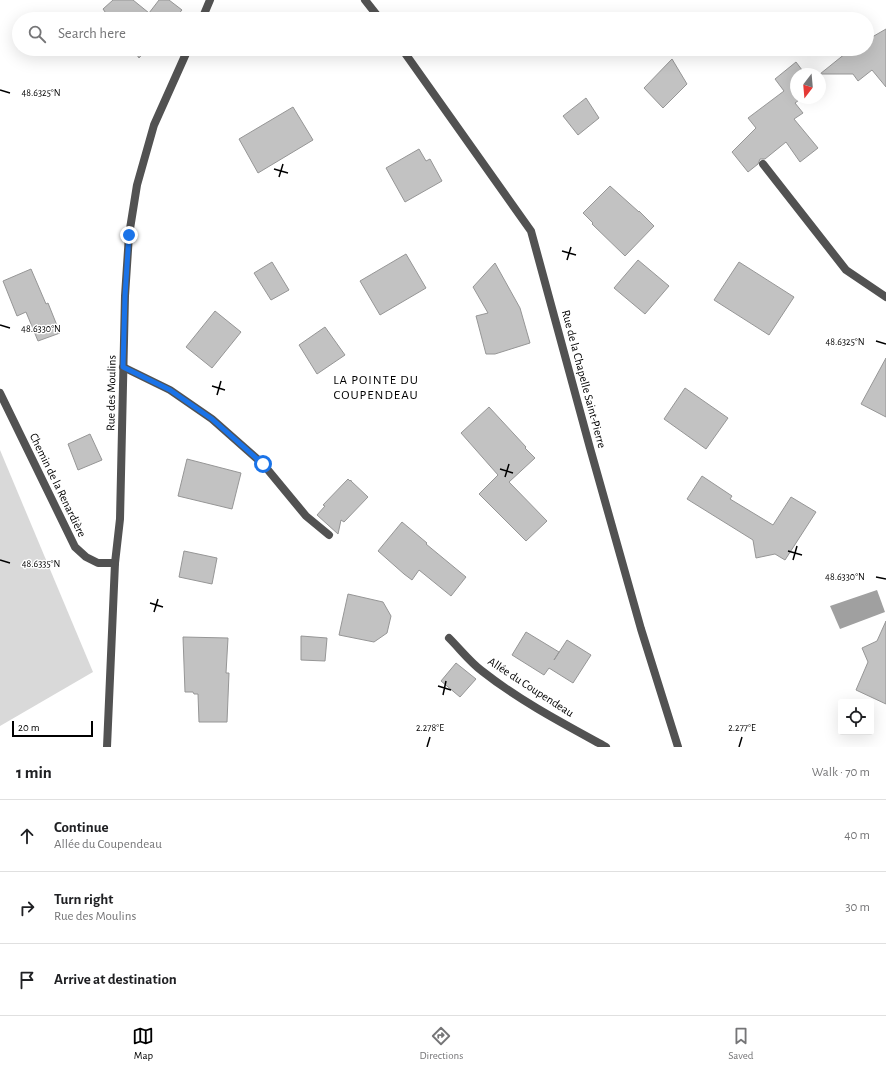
<!DOCTYPE html>
<meta charset="utf-8">
<style>
body{margin:0;font-family:"Alegreya Sans",sans-serif;background:#f2f2f2;color:#202124}
.controls{position:absolute;right:12px;bottom:12px;display:grid;overflow:hidden;border-radius:4px;box-shadow:0 4px 16px #0002}
.controls button{width:36px;height:36px;display:grid;place-items:center;padding:0;border:0;border-bottom:1px solid #e0e0e0;background:#fff;color:#202124;font:20px sans-serif}
.compass{position:absolute;left:790px;top:68px;width:36px;height:36px;border-radius:50%;background:#fff;box-shadow:0 4px 16px #0002;rotate:196deg}
.scale{position:absolute;left:12px;bottom:10px;width:81px;box-sizing:border-box;padding-left:4px;border:2px solid #000;border-top:0;font-size:11px;line-height:14px;white-space:nowrap;color:#000;-webkit-text-stroke:3px #fff;paint-order:stroke}
.stop{position:absolute;width:12px;height:12px;margin:-9px;border:3px solid #1a73e8;border-radius:50%;background:#fff}
.stop.end{background:#1a73e8;border-color:#fff;box-shadow:0 1px 4px #0008}
.list{margin:0;padding:0;list-style:none}
h2{display:flex;justify-content:space-between;align-items:center;height:52px;margin:0;padding:0 16px;font-size:17px}
h2 small{font-size:13px;font-weight:400;color:#757577}
.list li{display:grid;grid-template-columns:26px 1fr auto;gap:12px;align-items:center;box-sizing:border-box;height:72px;padding:0 16px;border-top:1px solid #e0e0e0}
.list b{display:block;font-size:15px;white-space:nowrap}
.list p{margin:0;font-size:13px;white-space:nowrap;color:#757577}
.list em{font-size:13px;font-style:normal;color:#757577}
.icon{flex:none;width:22px;height:22px;fill:none;stroke:currentColor;stroke-width:2;stroke-linecap:round;stroke-linejoin:round}
.map{position:relative;flex:none;width:886px;height:747px;overflow:hidden}
.search{position:absolute;background:#fff;box-shadow:0 4px 16px #0002;left:12px;right:12px;top:12px;height:44px;display:flex;align-items:center;gap:10px;box-sizing:border-box;padding:0 14px;border-radius:22px;color:#757577;font-size:15px}
.sheet{height:268px;background:#fff}
nav{display:flex;justify-content:space-around;align-items:center;box-sizing:border-box;height:56px;border-top:1px solid #e0e0e0;background:#fff;font-size:11px;color:#757577}
nav a{display:grid;justify-items:center;gap:2px}
nav .on{color:#000}
.map>svg:first-child{display:block}
.green{fill:#d9d9d9}
.water{fill:#a0a0a0}
.building{fill:#c2c2c2;stroke:#969696}
.lines{fill:none;stroke-linecap:round;stroke-linejoin:round}
.service{stroke:#525252;stroke-width:8}
.minor{stroke:#525252;stroke-width:8}
.route{stroke:#1a73e8;stroke-width:5}
.ticks{fill:none;stroke:#000;stroke-width:1.5}
.labels{text-anchor:middle;dominant-baseline:central;stroke-width:3;stroke-linejoin:round;paint-order:stroke}
.street-label{font-size:12px;fill:#000;stroke:#fff}
.neighbourhood-label{font-size:13px;letter-spacing:1px;fill:#000;stroke:#fff}
.ticks-label{font-size:10px;text-anchor:middle;fill:#000;stroke:#fff;stroke-width:3;stroke-linejoin:round;paint-order:stroke}
</style>
<div class="map">
<svg width="886" height="747" viewBox="0 0 886 747">
<rect width="100%" height="100%" fill="#fff"/>
<!-- green -->
<path class="green" d="M 0,450 L 93,672 L 0,726 Z"/>
<!-- water -->
<path class="water" d="M 877,590 L 885,612 L 840,629 L 830,606 Z"/>
<!-- building -->
<g class="building">
<path d="M 113,0 L 133,0 L 149,13 L 159,0 L 169,0 L 182,10 L 174,19 L 110,19 L 103,9 Z"/>
<path d="M 886,29 L 886,87 L 872,70 L 858,81 L 853,74 L 820,74 L 851,49 L 867,49 L 867,40 Z"/>
<path d="M 133,49 L 147,49 L 139,58 Z"/>
<path d="M 672,59 L 687,84 L 663,108 L 644,88 Z"/>
<path d="M 796,62 L 805,74 L 796,74 L 796,98 L 802,98 L 795,103 L 803,113 L 794,119 L 818,148 L 800,162 L 786,142 L 765,159 L 760,159 L 758,164 L 748,172 L 732,152 L 756,128 L 748,118 L 784,91 L 775,79 Z"/>
<path d="M 586,98 L 599,118 L 578,135 L 563,116 Z"/>
<path d="M 293,107 L 313,140 L 258,173 L 239,139 Z"/>
<path d="M 419,149 L 426,161 L 430,159 L 442,181 L 405,202 L 386,168 Z"/>
<path d="M 610,186 L 639,212 L 639,211 L 654,226 L 625,256 L 592,224 L 593,223 L 583,213 Z"/>
<path d="M 406,254 L 426,288 L 380,315 L 360,281 Z"/>
<path d="M 638,260 L 669,286 L 645,314 L 614,288 Z"/>
<path d="M 272,262 L 289,290 L 271,300 L 254,273 Z"/>
<path d="M 739,262 L 794,297 L 769,335 L 714,300 Z"/>
<path d="M 495,263 L 520,308 L 530,343 L 495,354 L 486,354 L 476,316 L 488,313 L 473,287 Z"/>
<path d="M 31,269 L 46,304 L 48,303 L 60,333 L 38,341 L 26,312 L 17,316 L 3,281 Z"/>
<path d="M 215,311 L 241,332 L 212,368 L 186,347 Z"/>
<path d="M 325,327 L 345,355 L 317,374 L 299,345 Z"/>
<path d="M 886,358 L 886,417 L 861,404 Z"/>
<path d="M 685,388 L 728,418 L 706,449 L 664,419 Z"/>
<path d="M 489,407 L 526,447 L 525,448 L 535,458 L 509,482 L 547,521 L 526,541 L 479,494 L 498,475 L 461,433 Z"/>
<path d="M 90,434 L 102,460 L 78,470 L 68,444 Z"/>
<path d="M 187,459 L 241,473 L 232,509 L 178,496 Z"/>
<path d="M 702,476 L 732,496 L 730,499 L 773,525 L 791,497 L 816,512 L 785,560 L 775,554 L 756,558 L 753,540 L 687,499 Z"/>
<path d="M 348,479 L 350,481 L 351,480 L 351,481 L 368,497 L 344,522 L 341,520 L 338,534 L 317,515 L 325,506 L 323,505 Z"/>
<path d="M 402,522 L 427,543 L 426,544 L 466,577 L 451,596 L 419,570 L 412,580 L 404,574 L 378,551 Z"/>
<path d="M 184,551 L 217,558 L 212,584 L 179,577 Z"/>
<path d="M 348,594 L 383,602 L 391,616 L 387,633 L 374,642 L 339,635 Z"/>
<path d="M 886,621 L 886,704 L 856,690 L 868,662 L 862,648 L 877,641 Z"/>
<path d="M 526,632 L 559,652 L 554,660 L 567,640 L 591,655 L 573,683 L 549,668 L 544,675 L 512,655 Z"/>
<path d="M 301,636 L 327,638 L 325,661 L 301,660 Z"/>
<path d="M 183,637 L 228,638 L 226,673 L 229,673 L 227,722 L 199,722 L 198,694 L 194,694 L 193,692 L 185,692 Z"/>
<path d="M 456,663 L 476,679 L 460,697 L 441,681 Z"/>
</g>
<g class="lines">
<!-- service -->
<g class="service">
<path d="M 763,164 L 846,270 L 886,297"/>
<path d="M 123,367 L 170,390 L 212,419 L 263,464 L 306,516 L 329,535"/>
<path d="M 449,638 C 460,649 470,662 482,671 C 520,701 564,724 606,747"/>
</g>
<!-- minor -->
<g class="minor">
<path d="M 365,0 L 380,19"/>
<path d="M 202,19 L 210,0"/>
<path d="M 402,49 L 531,231 L 590,448 L 641,629 L 678,747"/>
<path d="M 0,393 L 75,547 L 86,557 L 98,563 L 115,563"/>
<path d="M 107,747 L 115,563 L 120,519 L 125,296 L 129,235 L 137,185 L 154,125 L 188,49"/>
</g>
</g>
<g class="lines">
<!-- route -->
<path class="route" d="M 129,235 L 125,296 L 123,367 L 170,390 L 212,419 L 263,464"/>
</g>
<!-- ticks -->
<path class="ticks" d="M 0,90 L 10,93M 274,169 L 288,173M 279,177 L 283,164M 562,251 L 576,255M 567,260 L 571,247M 0,325 L 10,328M 876,341 L 886,344M 212,386 L 225,390M 217,395 L 221,381M 500,469 L 513,473M 505,477 L 509,464M 788,551 L 802,555M 0,560 L 10,563M 793,560 L 797,546M 876,577 L 886,579M 150,603 L 163,607M 154,612 L 158,599M 438,686 L 451,690M 443,695 L 446,681M 427,747 L 430,737M 739,747 L 742,737"/>
<g class="labels">
<!-- street labels -->
<g class="street-label">
<text transform="translate(584 379) rotate(75)">Rue de la Chapelle Saint-Pierre</text>
<text transform="translate(111 393) rotate(-89)">Rue des Moulins</text>
<text transform="translate(58 485) rotate(64)">Chemin de la Renardière</text>
<text transform="translate(531 687) rotate(33)">Allée du Coupendeau</text>
</g>
<!-- neighbourhood labels -->
<g class="neighbourhood-label">
<text x="376" y="380">LA POINTE DU<tspan x="376" dy="15">COUPENDEAU</tspan></text>
</g>
</g>
<g class="ticks-label">
<text x="41" y="96">48.6325°N</text>
<text x="41" y="332">48.6330°N</text>
<text x="845" y="345">48.6325°N</text>
<text x="41" y="567">48.6335°N</text>
<text x="845" y="580">48.6330°N</text>
<text x="430" y="731">2.278°E</text>
<text x="742" y="731">2.277°E</text>
</g>
</svg>
<div class="controls">
<button><svg class="icon" aria-label="locate" viewBox="0 0 24 24"><circle cx="12" cy="12" r="6"/><path d="M12 2v4M12 18v4M2 12h4M18 12h4"/></svg></button>
</div>
<svg class="compass" viewBox="-18 -18 36 36"><path d="M0-13l5 13h-10z" fill="#e53935"/><path d="M0 13l5-13h-10z" fill="#757577"/></svg>
<div class="scale">20 m</div>
<div class="stop" style="left:263px;top:464px"></div>
<div class="stop end" style="left:129px;top:235px"></div>
<div class="search"><svg class="icon" aria-label="search" viewBox="0 0 24 24"><circle cx="10" cy="10" r="6"/><path d="M15 15l6 6"/></svg>Search here</div>
</div>
<section class="sheet">
<h2>1 min<small>Walk · 70 m</small></h2>
<ul class="list">
<li><svg class="icon" aria-label="ahead" viewBox="0 0 24 24"><path d="M12 20V5M6 11l6-6 6 6"/></svg><div><b>Continue</b><p>Allée du Coupendeau</p></div><em>40 m</em></li>
<li><svg class="icon" aria-label="right" viewBox="0 0 24 24"><path d="M7 20v-9h11M14 6l5 5-5 5"/></svg><div><b>Turn right</b><p>Rue des Moulins</p></div><em>30 m</em></li>
<li><svg class="icon" aria-label="arrive" viewBox="0 0 24 24"><path d="M6 21V4h12l-3 4 3 4H6"/></svg><div><b>Arrive at destination</b></div></li>
</ul>
</section>
<nav>
<a class="on"><svg class="icon" aria-label="map" viewBox="0 0 24 24"><path d="M3 6l6-2 6 2 6-2v14l-6 2-6-2-6 2zM9 4v14M15 6v14"/></svg>Map</a>
<a><svg class="icon" aria-label="directions" viewBox="0 0 24 24"><path d="M12 3l9 9-9 9-9-9zM9 14v-3h6M13 9l2 2-2 2"/></svg>Directions</a>
<a><svg class="icon" aria-label="saved" viewBox="0 0 24 24"><path d="M7 4h10v16l-5-4-5 4z"/></svg>Saved</a>
</nav>
